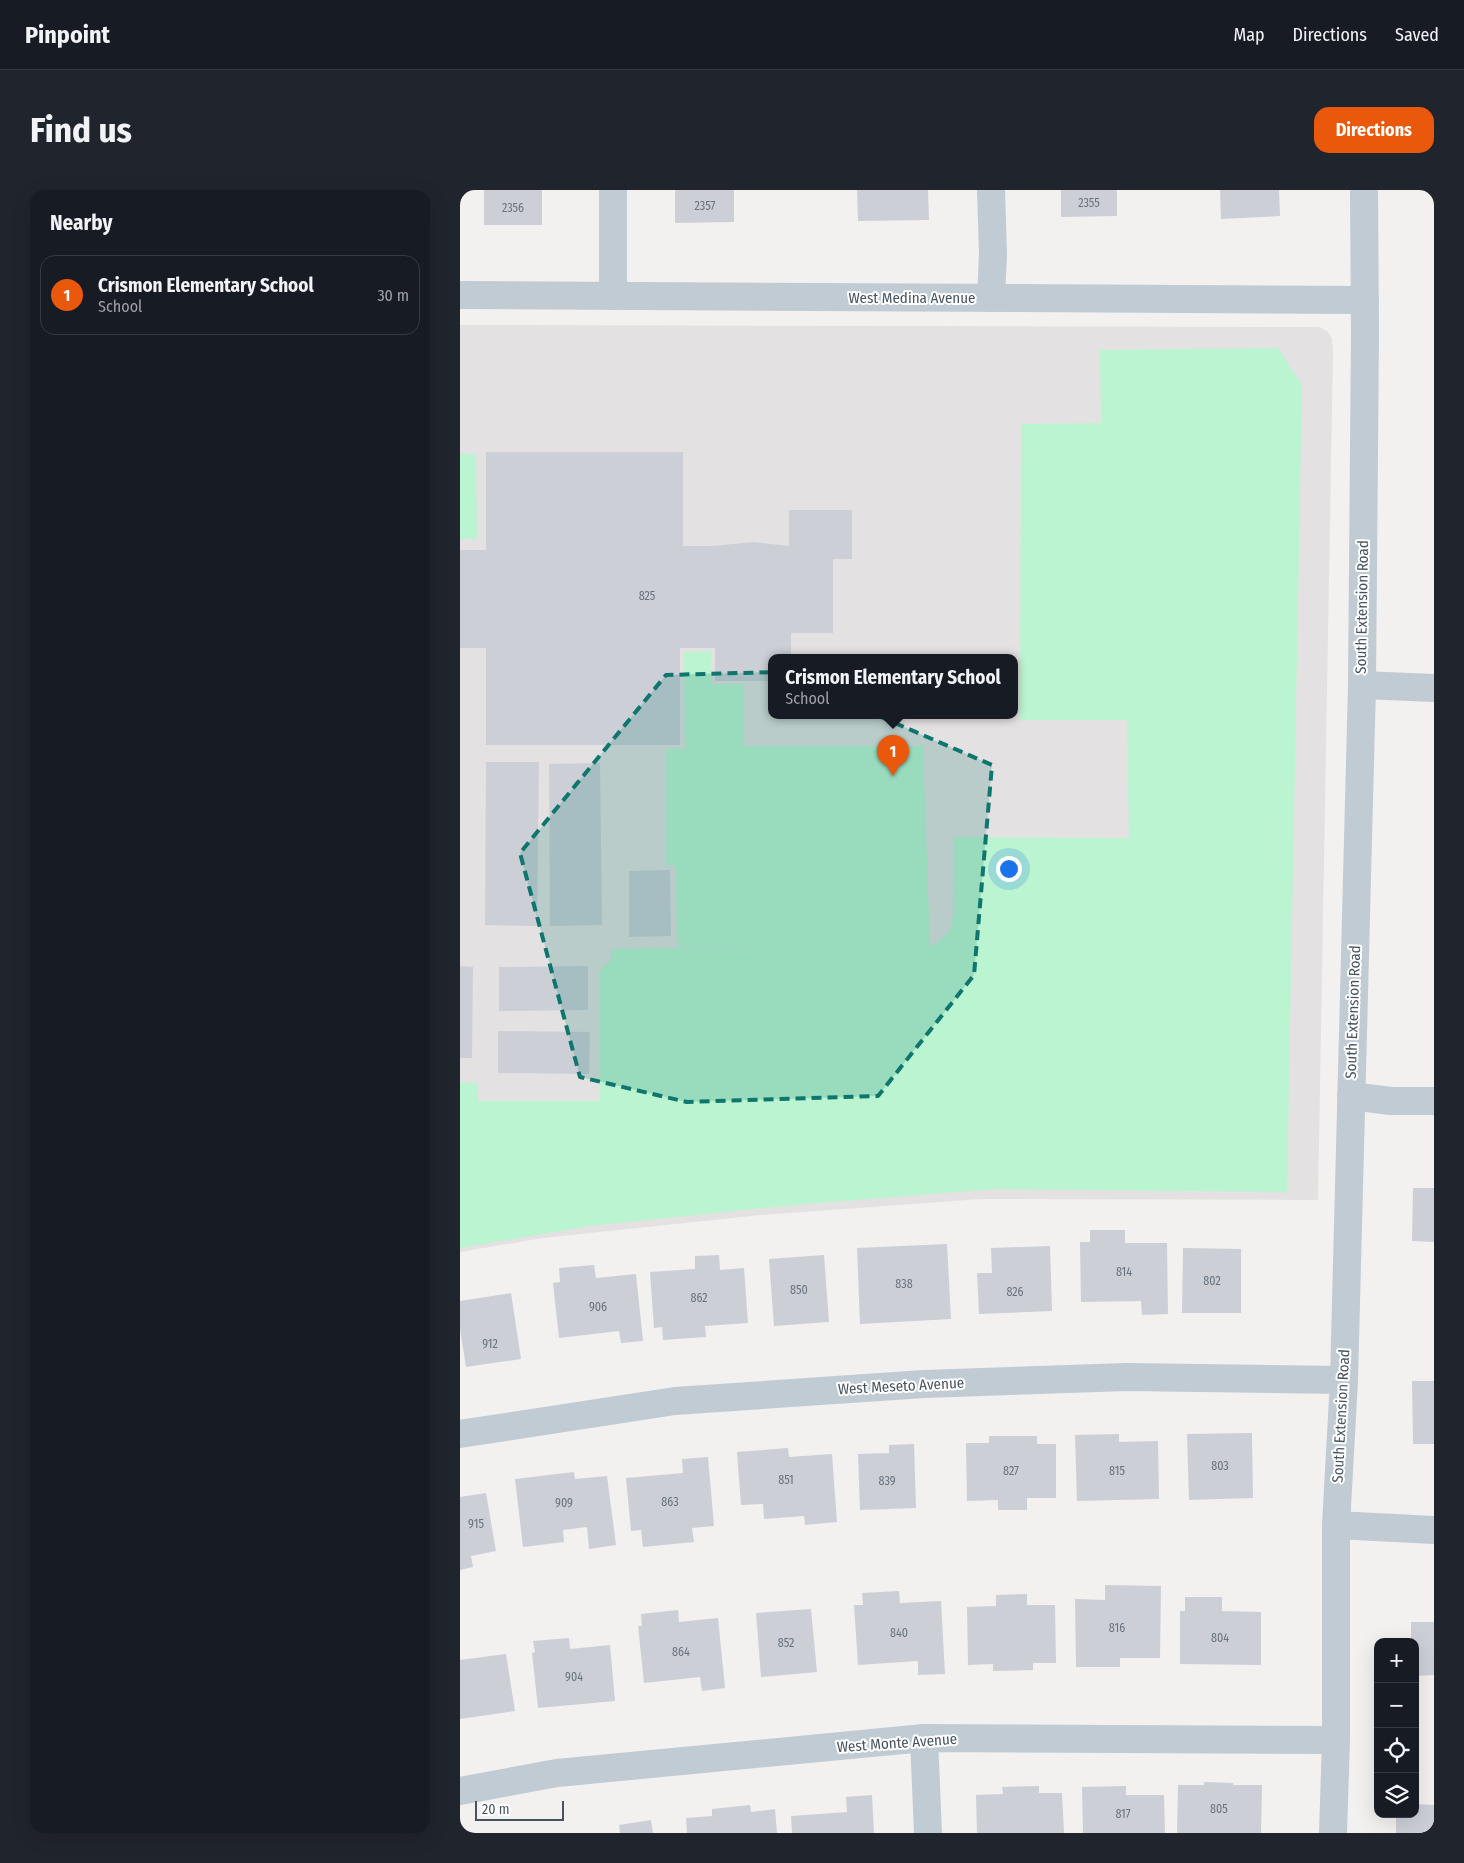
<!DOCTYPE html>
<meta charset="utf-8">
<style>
body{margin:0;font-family:"Fira Sans Condensed",sans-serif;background:#20242c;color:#f1f3f6}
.controls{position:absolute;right:15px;bottom:15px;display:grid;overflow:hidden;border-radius:10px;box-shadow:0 5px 20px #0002}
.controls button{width:45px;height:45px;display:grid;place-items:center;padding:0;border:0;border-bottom:1px solid #363941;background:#171b24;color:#f1f3f6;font:25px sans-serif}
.scale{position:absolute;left:15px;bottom:12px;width:89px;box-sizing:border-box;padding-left:5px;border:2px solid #465460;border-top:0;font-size:14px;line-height:18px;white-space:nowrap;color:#465460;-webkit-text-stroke:4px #fff;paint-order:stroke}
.you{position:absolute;left:548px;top:678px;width:18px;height:18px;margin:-12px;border:4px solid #fff;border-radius:50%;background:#1a73e8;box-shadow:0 0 0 8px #1a73e833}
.badge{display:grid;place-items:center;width:32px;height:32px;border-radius:50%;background:#ea580c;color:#fff;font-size:16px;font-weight:700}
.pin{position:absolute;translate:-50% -41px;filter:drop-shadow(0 1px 2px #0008)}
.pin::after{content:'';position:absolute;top:26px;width:18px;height:15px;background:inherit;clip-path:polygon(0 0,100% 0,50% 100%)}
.popup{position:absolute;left:308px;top:464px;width:250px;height:65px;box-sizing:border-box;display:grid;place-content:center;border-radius:10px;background:#171b24;filter:drop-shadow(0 1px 4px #0005);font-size:16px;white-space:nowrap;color:#9ea1a6}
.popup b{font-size:19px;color:#f1f3f6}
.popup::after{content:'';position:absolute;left:50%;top:100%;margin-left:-10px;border:10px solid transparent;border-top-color:#171b24}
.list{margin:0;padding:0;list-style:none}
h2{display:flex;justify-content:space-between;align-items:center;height:65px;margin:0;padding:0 20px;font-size:21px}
h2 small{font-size:16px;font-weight:400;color:#9ea1a6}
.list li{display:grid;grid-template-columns:32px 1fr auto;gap:15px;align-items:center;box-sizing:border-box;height:80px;margin:0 10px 10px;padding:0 10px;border:1px solid #363941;border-radius:15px}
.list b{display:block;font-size:19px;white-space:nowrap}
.list p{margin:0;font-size:16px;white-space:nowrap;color:#9ea1a6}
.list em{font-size:16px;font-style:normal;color:#9ea1a6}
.icon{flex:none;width:28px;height:28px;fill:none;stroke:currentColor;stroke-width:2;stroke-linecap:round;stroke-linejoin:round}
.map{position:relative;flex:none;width:974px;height:1643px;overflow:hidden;border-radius:15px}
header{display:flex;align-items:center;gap:30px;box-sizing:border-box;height:70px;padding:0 25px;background:#171b24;border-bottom:1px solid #363941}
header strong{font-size:24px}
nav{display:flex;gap:28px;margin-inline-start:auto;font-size:18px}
.intro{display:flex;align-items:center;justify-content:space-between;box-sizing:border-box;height:120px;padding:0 30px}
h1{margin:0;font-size:35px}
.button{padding:12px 22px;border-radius:15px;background:#ea580c;color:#fff;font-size:18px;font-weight:700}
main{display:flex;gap:30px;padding:0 30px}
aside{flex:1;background:#171b24;border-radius:15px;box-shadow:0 5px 20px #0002}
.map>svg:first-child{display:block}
.education{fill:#e4e1e2;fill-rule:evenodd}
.green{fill:#bbf4d1}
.building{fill:#cccfd6}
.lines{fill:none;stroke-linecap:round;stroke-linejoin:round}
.minor{stroke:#c0cbd3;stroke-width:28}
.marked{fill:#0f766e;fill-opacity:0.2;stroke:#0f766e;stroke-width:4;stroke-dasharray:10 6;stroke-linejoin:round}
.labels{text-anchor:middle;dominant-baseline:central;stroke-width:4;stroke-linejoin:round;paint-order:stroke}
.number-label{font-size:12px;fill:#68737e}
.street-label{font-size:15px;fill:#465460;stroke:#fff}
</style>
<header>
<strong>Pinpoint</strong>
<nav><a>Map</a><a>Directions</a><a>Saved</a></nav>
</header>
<div class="intro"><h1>Find us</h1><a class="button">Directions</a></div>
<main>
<aside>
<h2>Nearby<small></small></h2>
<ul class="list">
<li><span class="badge">1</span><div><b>Crismon Elementary School</b><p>School</p></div><em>30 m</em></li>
</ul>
</aside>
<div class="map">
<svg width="974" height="1643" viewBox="0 0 974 1643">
<rect width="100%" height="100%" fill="#f3f0f0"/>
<!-- education -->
<path class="education" d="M 0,135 L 859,137 L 867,141 L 872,149 L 873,162 L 858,1010 L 521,1009 L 301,1025 L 83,1048 L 0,1062 ZM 312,467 L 554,467 L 554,525 L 312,525 Z"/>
<!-- green -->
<g class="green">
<path d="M 818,158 L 842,195 L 827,1002 L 534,999 L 333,1015 L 130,1036 L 0,1058 L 0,892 L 18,893 L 18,911 L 140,911 L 140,781 L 151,769 L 151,759 L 283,757 L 217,757 L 216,676 L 206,675 L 206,559 L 225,558 L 224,462 L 251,461 L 251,494 L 283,494 L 284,556 L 463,556 L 470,755 L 474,755 L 490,741 L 493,724 L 494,647 L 669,648 L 667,530 L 560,530 L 561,234 L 641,233 L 640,160 Z"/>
<path d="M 0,264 L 16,264 L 17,349 L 0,349 Z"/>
</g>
<!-- building -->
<g class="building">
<rect x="24" y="0" width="58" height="35"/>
<path d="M 215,0 L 274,0 L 274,32 L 215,33 Z"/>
<path d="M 397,0 L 468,0 L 469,30 L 398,31 Z"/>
<path d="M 601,0 L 657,0 L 657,26 L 601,27 Z"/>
<path d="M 760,0 L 819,0 L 820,26 L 761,29 Z"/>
<path d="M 26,262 L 223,262 L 223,356 L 252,356 L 294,352 L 329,356 L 329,320 L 392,320 L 392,369 L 373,369 L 373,443 L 331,443 L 331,467 L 312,467 L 312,491 L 255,491 L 255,458 L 220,458 L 220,555 L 26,555 L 26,458 L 0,458 L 0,360 L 26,360 Z"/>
<path d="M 26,572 L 79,572 L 77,736 L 25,735 Z"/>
<path d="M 140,573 L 142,735 L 90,736 L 89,574 Z"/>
<path d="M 210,680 L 211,746 L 169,747 L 169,681 Z"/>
<path d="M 0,776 L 13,777 L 12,868 L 0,868 Z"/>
<path d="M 128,776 L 128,820 L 39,821 L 39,777 Z"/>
<path d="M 38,841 L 130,842 L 129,884 L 38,883 Z"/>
<path d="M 953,998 L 974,998 L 974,1052 L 952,1051 Z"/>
<path d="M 630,1040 L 665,1040 L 665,1053 L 707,1053 L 708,1124 L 682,1125 L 681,1111 L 621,1112 L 620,1052 L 630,1052 Z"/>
<path d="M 487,1054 L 491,1129 L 400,1134 L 397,1058 Z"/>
<path d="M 590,1056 L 592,1121 L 519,1124 L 517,1083 L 532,1083 L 531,1058 Z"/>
<path d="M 723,1058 L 781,1059 L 781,1123 L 722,1123 Z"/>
<path d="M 259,1065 L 260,1080 L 284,1078 L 288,1133 L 245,1136 L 246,1147 L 203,1150 L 202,1137 L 194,1138 L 190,1082 L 235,1079 L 235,1066 Z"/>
<path d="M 364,1065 L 369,1132 L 314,1136 L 309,1069 Z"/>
<path d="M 134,1075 L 136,1088 L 176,1084 L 183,1151 L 161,1153 L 159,1141 L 99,1148 L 93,1093 L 100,1092 L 99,1078 Z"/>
<path d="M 51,1103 L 61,1169 L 6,1177 L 0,1139 L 0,1111 Z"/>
<path d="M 952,1191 L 974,1191 L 974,1254 L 953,1254 Z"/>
<path d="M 792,1243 L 793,1308 L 729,1310 L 727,1244 Z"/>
<path d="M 659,1244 L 659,1252 L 698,1251 L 699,1309 L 617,1311 L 615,1245 Z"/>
<path d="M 529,1246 L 577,1246 L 577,1254 L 596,1254 L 596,1308 L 567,1308 L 567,1320 L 538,1320 L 538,1310 L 507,1311 L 506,1253 L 529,1253 Z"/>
<path d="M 454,1254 L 456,1318 L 400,1320 L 398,1264 L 429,1263 L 429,1255 Z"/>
<path d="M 328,1258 L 329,1267 L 372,1264 L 377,1332 L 345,1335 L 344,1326 L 304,1329 L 303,1314 L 281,1315 L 277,1262 Z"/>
<path d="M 248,1267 L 254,1336 L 232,1338 L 234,1352 L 183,1357 L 181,1340 L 171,1341 L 166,1288 L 223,1283 L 222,1269 Z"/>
<path d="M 114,1282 L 115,1289 L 147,1286 L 156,1355 L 129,1359 L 127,1337 L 103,1340 L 104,1352 L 63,1357 L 55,1289 Z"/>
<path d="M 26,1303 L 36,1361 L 11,1366 L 13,1377 L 0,1380 L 0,1307 Z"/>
<path d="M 645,1395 L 701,1396 L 700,1468 L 660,1468 L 660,1477 L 616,1477 L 615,1409 L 645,1410 Z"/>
<path d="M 439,1401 L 440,1413 L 481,1411 L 485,1484 L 458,1485 L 458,1471 L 398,1475 L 394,1415 L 403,1415 L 402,1403 Z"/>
<path d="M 567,1404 L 567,1415 L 595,1415 L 596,1473 L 573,1473 L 573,1480 L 533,1481 L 533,1474 L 508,1475 L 507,1417 L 536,1416 L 536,1405 Z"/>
<path d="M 725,1407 L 762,1407 L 762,1421 L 801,1422 L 801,1475 L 720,1474 L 720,1421 L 725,1421 Z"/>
<path d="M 351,1419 L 357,1482 L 301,1487 L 296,1423 Z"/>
<path d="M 218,1420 L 219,1432 L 258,1428 L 265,1498 L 242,1501 L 240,1487 L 184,1493 L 178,1436 L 182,1436 L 181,1424 Z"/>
<path d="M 951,1432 L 974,1432 L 974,1485 L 955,1486 L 955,1452 L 951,1452 Z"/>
<path d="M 109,1448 L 110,1459 L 150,1455 L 155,1511 L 78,1518 L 72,1463 L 75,1462 L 73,1451 Z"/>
<path d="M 46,1464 L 55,1521 L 0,1529 L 0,1470 Z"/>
<path d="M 744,1592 L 773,1593 L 773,1595 L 802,1595 L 801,1643 L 717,1643 L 718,1595 L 744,1595 Z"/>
<path d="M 579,1596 L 579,1603 L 602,1603 L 604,1643 L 517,1643 L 516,1605 L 543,1604 L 542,1597 Z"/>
<path d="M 666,1596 L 666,1605 L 704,1605 L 705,1643 L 623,1643 L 622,1597 Z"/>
<path d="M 412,1605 L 414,1643 L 332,1643 L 331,1626 L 387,1622 L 386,1607 Z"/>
<path d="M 955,1614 L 974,1615 L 974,1643 L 936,1643 L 936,1624 L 955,1624 Z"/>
<path d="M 290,1615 L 291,1622 L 315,1619 L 317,1643 L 227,1643 L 226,1628 L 252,1626 L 252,1619 Z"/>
<path d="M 191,1630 L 193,1643 L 160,1643 L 159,1635 Z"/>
</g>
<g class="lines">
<!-- minor -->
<g class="minor">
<path d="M 153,0 L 153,106"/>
<path d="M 531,0 L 533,64 L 531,108"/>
<path d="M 0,105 L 905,110"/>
<path d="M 902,495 L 974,498"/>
<path d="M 891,906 L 931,911 L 974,911"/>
<path d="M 0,1244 L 215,1211 L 464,1194 L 667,1187 L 884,1190"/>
<path d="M 876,1335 L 974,1340"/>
<path d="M 464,1548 L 468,1643"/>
<path d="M 0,1601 L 97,1583 L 464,1548 L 876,1550"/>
<path d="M 873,1643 L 876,1550 L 876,1335 L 884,1190 L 902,495 L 905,142 L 904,0"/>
</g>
</g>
<!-- marked area -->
<path class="marked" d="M 317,482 L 532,575 L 514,785 L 418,906 L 227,912 L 120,887 L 60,663 L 206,485 Z"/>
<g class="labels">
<!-- number labels -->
<g class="number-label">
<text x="629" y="13">2355</text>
<text x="245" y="16">2357</text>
<text x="53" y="18">2356</text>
<text x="187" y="406">825</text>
<text x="664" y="1082">814</text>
<text x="752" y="1091">802</text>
<text x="444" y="1094">838</text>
<text x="339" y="1100">850</text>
<text x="555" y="1102">826</text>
<text x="239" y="1108">862</text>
<text x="138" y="1117">906</text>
<text x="30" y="1154">912</text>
<text x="760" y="1276">803</text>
<text x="551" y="1281">827</text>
<text x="657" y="1281">815</text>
<text x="326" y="1290">851</text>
<text x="427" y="1291">839</text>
<text x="210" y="1312">863</text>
<text x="104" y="1313">909</text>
<text x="16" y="1334">915</text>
<text x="657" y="1438">816</text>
<text x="439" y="1443">840</text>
<text x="760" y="1448">804</text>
<text x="326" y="1453">852</text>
<text x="221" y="1462">864</text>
<text x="114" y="1487">904</text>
<text x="759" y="1619">805</text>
<text x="663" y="1624">817</text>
</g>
<!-- street labels -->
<g class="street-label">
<text x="452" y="108">West Medina Avenue</text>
<text transform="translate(902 417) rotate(-89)">South Extension Road</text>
<text transform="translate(893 822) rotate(-88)">South Extension Road</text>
<text transform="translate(441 1196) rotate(-3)">West Meseto Avenue</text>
<text transform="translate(881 1226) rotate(-87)">South Extension Road</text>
<text transform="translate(437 1553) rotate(-4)">West Monte Avenue</text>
</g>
</g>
</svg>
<div class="controls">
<button>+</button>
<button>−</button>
<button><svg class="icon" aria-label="locate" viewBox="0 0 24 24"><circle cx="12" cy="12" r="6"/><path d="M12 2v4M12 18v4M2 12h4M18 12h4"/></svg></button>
<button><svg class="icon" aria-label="layers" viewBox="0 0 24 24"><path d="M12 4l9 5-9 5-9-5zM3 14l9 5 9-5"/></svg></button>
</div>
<div class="scale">20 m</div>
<div class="you"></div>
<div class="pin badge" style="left:433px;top:586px">1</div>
<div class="popup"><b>Crismon Elementary School</b>School</div>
</div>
</main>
